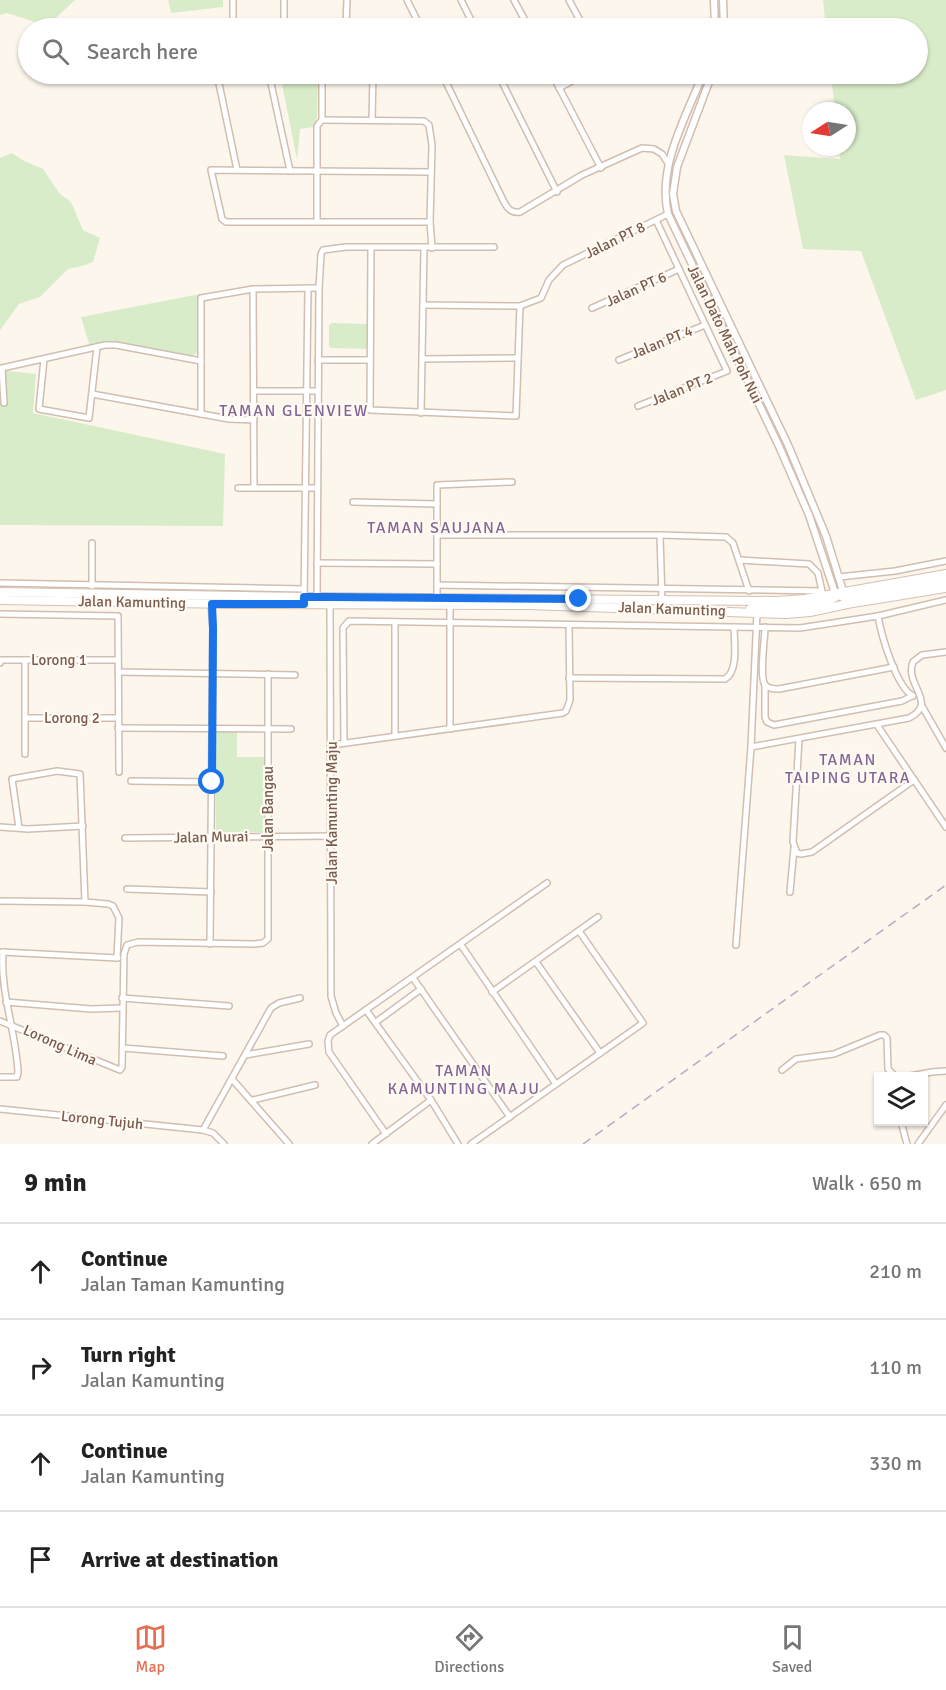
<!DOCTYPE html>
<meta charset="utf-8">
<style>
body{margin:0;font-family:Signika,sans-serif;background:#f6f6f6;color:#222}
.controls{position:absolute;right:18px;bottom:18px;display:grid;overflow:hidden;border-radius:0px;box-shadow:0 2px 4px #0004}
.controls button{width:54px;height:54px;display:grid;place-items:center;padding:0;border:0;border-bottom:2px solid #e0e0e0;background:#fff;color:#222;font:30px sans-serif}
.compass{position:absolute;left:802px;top:102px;width:54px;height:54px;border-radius:50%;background:#fff;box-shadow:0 2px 4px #0004;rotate:258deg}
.stop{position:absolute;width:18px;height:18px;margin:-14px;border:4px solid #1a73e8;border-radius:50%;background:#fff}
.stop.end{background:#1a73e8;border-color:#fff;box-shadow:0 2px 6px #0008}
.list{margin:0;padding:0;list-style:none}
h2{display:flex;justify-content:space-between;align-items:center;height:78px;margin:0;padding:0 24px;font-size:26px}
h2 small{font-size:20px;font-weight:400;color:#767676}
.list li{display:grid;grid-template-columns:39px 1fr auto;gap:18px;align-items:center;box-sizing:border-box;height:96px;padding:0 24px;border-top:2px solid #e0e0e0}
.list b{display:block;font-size:22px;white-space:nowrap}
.list p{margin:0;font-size:20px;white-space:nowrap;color:#767676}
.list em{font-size:20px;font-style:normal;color:#767676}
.icon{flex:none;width:33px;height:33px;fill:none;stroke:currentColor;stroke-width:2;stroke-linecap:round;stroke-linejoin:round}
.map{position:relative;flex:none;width:946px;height:1144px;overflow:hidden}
.search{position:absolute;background:#fff;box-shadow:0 2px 4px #0004;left:18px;right:18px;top:18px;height:66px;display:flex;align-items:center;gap:15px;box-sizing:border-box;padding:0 21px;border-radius:33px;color:#767676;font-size:22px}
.sheet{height:462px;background:#fff}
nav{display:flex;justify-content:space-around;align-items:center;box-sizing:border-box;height:84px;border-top:2px solid #e0e0e0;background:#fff;font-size:16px;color:#767676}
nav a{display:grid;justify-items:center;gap:3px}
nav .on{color:#e76f51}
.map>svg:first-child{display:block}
.green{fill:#d8ecc9}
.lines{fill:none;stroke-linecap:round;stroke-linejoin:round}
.minor-casing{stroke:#d1beb0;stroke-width:8}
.tertiary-casing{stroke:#d1beb0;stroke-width:9}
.secondary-casing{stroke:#d6c0b0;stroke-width:10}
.minor{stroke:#fff;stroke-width:5}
.tertiary{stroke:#fff;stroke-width:6}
.secondary{stroke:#fff;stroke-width:8}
.rail{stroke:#b9a8c9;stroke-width:1.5;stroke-dasharray:9 6;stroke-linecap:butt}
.route{stroke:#1a73e8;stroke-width:8}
.labels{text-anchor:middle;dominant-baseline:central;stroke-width:4.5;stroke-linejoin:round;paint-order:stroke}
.street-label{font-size:15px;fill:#7a5c4d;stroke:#fffaf3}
.neighbourhood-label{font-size:16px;letter-spacing:1.5px;fill:#846695;stroke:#fffaf3}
</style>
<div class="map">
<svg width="946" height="1144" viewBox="0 0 946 1144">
<rect width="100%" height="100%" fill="#fdf6ec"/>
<!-- green -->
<g class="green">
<path d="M 0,0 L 75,0 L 47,26 L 7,13 L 0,15 Z"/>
<path d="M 168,0 L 223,0 L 223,7 L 171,13 Z"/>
<path d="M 823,0 L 946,0 L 946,390 L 916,400 L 861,251 L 803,249 L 784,155 L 840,159 L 839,147 L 847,147 L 847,111 L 835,111 L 831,74 L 918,74 L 918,28 L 826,28 Z"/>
<path d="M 280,74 L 318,74 L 317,117 L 314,127 L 300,129 L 297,159 Z"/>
<path d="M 12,153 L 24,161 L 43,169 L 60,194 L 71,202 L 83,230 L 100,238 L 93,262 L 82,266 L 68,269 L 40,297 L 19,304 L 0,330 L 0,158 Z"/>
<path d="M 200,294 L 199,351 L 191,357 L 114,342 L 90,347 L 81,317 Z"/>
<path d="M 332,323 L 367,324 L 367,349 L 331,348 L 329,346 L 329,325 Z"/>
<path d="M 0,370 L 36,374 L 33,413 L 225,454 L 223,526 L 0,525 Z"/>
<path d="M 216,731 L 237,731 L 237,757 L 264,757 L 264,832 L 216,832 Z"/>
</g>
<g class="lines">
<defs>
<g id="minor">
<path d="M 233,0 L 233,23"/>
<path d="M 284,0 L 284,23"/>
<path d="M 407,0 L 421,28"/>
<path d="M 461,0 L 475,28"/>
<path d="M 514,0 L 529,28"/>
<path d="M 569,0 L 584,28"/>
<path d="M 181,24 L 361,23 L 368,28"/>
<path d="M 346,24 L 347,0"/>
<path d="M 217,74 L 237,170"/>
<path d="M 269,74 L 290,171"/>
<path d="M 442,74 L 504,202 C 508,209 511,213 520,212 L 582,175 L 642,148 L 654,149 L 662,154 L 668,163"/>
<path d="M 498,74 L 557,192"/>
<path d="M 552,74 L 601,168"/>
<path d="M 559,88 L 585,74"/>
<path d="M 322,120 L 424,121 L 429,125 L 432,145 L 430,222 L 432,248"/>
<path d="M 372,120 L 373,74"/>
<path d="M 317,222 L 317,126 L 322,120 L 322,74"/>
<path d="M 430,222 L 226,222 L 222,219 L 211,170 L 431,172"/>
<path d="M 371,248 L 370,410 L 516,416 L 520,306 L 423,305"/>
<path d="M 253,289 L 254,488"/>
<path d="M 520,306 L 541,298 L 549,280 L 563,265 L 668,214"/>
<path d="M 592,308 L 679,269"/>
<path d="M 44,359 L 39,409 L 89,418 L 97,347"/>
<path d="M 422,359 L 517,358"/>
<path d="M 318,360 L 369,360"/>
<path d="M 619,360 L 705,325"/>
<path d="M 254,391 L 318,391"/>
<path d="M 92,394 L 229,419 L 254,420"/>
<path d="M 4,403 L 2,368 L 105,345 L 116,345 L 201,361"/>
<path d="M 638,406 L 727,371 L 656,220"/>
<path d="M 421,413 L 424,248"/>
<path d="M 201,414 L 201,298 L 253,289 L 319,288"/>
<path d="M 238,488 L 317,488"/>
<path d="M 353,502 L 437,504"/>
<path d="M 437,535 L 660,535 L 726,537 L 733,543 L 749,591"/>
<path d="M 660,535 L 662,601"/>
<path d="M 317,563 L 437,564"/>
<path d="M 839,577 L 895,571 L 946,561"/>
<path d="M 0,583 L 304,589"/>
<path d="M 437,585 L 822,591 L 818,573 L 809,564 L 740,560"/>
<path d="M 92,586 L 92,543"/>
<path d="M 317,598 L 319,288 L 321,254 L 323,250 L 346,247 L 494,247"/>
<path d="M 437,598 L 437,485 L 512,482"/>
<path d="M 304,600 L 308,288"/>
<path d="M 330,602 L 331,996 L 336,1013 L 343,1026"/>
<path d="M 0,614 L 118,616 L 119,772"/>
<path d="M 878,616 C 881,634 896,687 913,696"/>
<path d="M 765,627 C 765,639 759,676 765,685 C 769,689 774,689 779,689 L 894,667"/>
<path d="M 0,663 L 0,660 L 118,660"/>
<path d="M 118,672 L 295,675"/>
<path d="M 569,678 L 725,679 C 739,671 734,641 734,627"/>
<path d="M 765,685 L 765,717 L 767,722 L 774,725 L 902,701 L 912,696"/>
<path d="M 922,706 L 946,748"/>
<path d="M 26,718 L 118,718"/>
<path d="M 877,725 L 946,827"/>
<path d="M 118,728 L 291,729"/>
<path d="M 450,729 L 450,606"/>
<path d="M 395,735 L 395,622"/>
<path d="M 799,739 L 793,842 L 797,853 L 801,854 L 812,852 L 914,780"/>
<path d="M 344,743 L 343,628 L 349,621 L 800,628 L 878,616 L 946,600"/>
<path d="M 332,745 L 563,713 L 566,711 L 570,700 L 569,625"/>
<path d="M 751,747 L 909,718 C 939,703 904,685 913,662 L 922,655 L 946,652"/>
<path d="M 25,754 L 25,660"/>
<path d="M 131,781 L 212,782"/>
<path d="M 0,827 L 28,829 L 83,826"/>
<path d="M 19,828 L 12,779 L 57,771 L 80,774 L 85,902"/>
<path d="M 125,838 L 332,836"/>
<path d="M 127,889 L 211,892"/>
<path d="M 790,892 L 794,848"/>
<path d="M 0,901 L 85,902 L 108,904 L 113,906 L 119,918 L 117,958"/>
<path d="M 210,944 L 213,628 L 211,604"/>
<path d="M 461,945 L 556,1084"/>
<path d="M 736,945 L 751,747 L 757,613"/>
<path d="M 2,952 L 118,958"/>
<path d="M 536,962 L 600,1053"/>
<path d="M 413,978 L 510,1117"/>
<path d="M 492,992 L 598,917"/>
<path d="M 122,998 L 229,1006"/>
<path d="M 6,1002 L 91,1009 L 122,1008"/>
<path d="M 366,1010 L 431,1100 L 458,1144"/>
<path d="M 0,1021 L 120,1070 L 122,1067 L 124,954 L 127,945 L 138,942 L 254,944 L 263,943 L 268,939 L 268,674"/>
<path d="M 376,1022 L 421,989"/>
<path d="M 123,1048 L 223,1056"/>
<path d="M 245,1055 L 309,1044"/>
<path d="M 782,1070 L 796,1059 L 834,1054 L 880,1035 L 884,1035 L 887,1038 L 888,1069 L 895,1076"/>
<path d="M 910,1076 L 932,1072 L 946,1071"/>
<path d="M 0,1077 L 17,1077 L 18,1072 C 16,1032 0,992 3,952"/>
<path d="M 232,1079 L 289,1144"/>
<path d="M 253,1100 L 315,1085"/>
<path d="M 0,1109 L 203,1130 L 213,1133 L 224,1144"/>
<path d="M 901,1122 L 907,1144"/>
<path d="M 203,1130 L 271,1008 L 279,1003 L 300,998"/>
<path d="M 386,1134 L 329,1052 L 328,1041 L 330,1035 L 547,883"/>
<path d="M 372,1144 L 431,1100"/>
<path d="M 471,1144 L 643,1023 L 579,931"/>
<path d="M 918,1144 L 946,1105"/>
</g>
<g id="tertiary">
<path d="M 714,0 L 715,28"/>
<path d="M 723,0 L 724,28"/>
<path d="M 703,74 C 686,117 657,166 668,214 L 778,444 L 809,515 L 835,593"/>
<path d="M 712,74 L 677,167 L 673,194 L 676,211 L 788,445 L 826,536 L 843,591"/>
</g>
<g id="secondary">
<path d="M 0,592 L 304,597 L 777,601 L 805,599 L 946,574"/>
<path d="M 835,593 L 845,598 L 946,581"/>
<path d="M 0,600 L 231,604 L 529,605 L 786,614 L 810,612 L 847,604 L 946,588"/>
<path d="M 750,609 C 779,601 815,614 840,594"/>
</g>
</defs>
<!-- minor casing -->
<use href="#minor" class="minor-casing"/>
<!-- tertiary casing -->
<use href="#tertiary" class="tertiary-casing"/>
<!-- secondary casing -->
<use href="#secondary" class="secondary-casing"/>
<!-- minor -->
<use href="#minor" class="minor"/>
<!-- tertiary -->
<use href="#tertiary" class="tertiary"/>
<!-- secondary -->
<use href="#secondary" class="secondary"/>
<!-- rail -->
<path class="rail" d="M 583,1144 L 946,885"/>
</g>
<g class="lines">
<!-- route -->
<path class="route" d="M 212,782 L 213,628 L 212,604 L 304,604 L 304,597 L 330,597 L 579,599"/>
</g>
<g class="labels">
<!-- street labels -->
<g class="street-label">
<text transform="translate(615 240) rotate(-26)">Jalan PT 8</text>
<text transform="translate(636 289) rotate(-24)">Jalan PT 6</text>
<text transform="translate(725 334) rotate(64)">Jalan Dato Mah Poh Nui</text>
<text transform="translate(662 342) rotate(-22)">Jalan PT 4</text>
<text transform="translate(682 389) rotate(-22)">Jalan PT 2</text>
<text transform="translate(132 602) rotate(1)">Jalan Kamunting</text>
<text transform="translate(672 609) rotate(2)">Jalan Kamunting</text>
<text x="59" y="660">Lorong 1</text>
<text x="72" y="718">Lorong 2</text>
<text transform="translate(268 809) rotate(-90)">Jalan Bangau</text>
<text transform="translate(332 813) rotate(-90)">Jalan Kamunting Maju</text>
<text transform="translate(211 837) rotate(-1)">Jalan Murai</text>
<text transform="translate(60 1045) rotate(24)">Lorong Lima</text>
<text transform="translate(102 1120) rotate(6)">Lorong Tujuh</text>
</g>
<!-- neighbourhood labels -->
<g class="neighbourhood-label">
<text x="294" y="411">TAMAN GLENVIEW</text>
<text x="437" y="528">TAMAN SAUJANA</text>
<text x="848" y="760">TAMAN<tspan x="848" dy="18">TAIPING UTARA</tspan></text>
<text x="464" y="1071">TAMAN<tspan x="464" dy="18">KAMUNTING MAJU</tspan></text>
</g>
</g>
</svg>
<div class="controls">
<button><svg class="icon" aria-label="layers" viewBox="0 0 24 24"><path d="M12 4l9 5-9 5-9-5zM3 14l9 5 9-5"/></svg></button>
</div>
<svg class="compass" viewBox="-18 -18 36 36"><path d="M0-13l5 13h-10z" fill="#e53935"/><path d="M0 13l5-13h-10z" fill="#767676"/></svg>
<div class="stop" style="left:212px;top:782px"></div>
<div class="stop end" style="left:579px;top:599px"></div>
<div class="search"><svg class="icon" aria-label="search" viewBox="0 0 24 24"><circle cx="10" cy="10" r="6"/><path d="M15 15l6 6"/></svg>Search here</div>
</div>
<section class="sheet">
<h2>9 min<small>Walk · 650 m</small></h2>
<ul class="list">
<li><svg class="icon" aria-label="ahead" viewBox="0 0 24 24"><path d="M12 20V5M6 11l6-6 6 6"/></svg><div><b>Continue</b><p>Jalan Taman Kamunting</p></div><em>210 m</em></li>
<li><svg class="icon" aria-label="right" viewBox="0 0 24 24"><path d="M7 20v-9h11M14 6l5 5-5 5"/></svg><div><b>Turn right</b><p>Jalan Kamunting</p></div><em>110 m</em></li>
<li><svg class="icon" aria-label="ahead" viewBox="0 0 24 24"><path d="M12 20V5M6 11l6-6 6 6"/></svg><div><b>Continue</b><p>Jalan Kamunting</p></div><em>330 m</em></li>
<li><svg class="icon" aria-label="arrive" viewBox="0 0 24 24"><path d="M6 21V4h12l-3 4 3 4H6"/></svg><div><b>Arrive at destination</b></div></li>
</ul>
</section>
<nav>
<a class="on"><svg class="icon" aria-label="map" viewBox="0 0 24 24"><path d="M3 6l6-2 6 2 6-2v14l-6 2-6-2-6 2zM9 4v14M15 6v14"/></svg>Map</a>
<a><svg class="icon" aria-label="directions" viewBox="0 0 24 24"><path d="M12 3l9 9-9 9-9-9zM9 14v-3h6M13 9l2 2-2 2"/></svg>Directions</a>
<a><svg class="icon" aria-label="saved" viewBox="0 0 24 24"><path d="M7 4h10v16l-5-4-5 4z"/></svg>Saved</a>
</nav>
